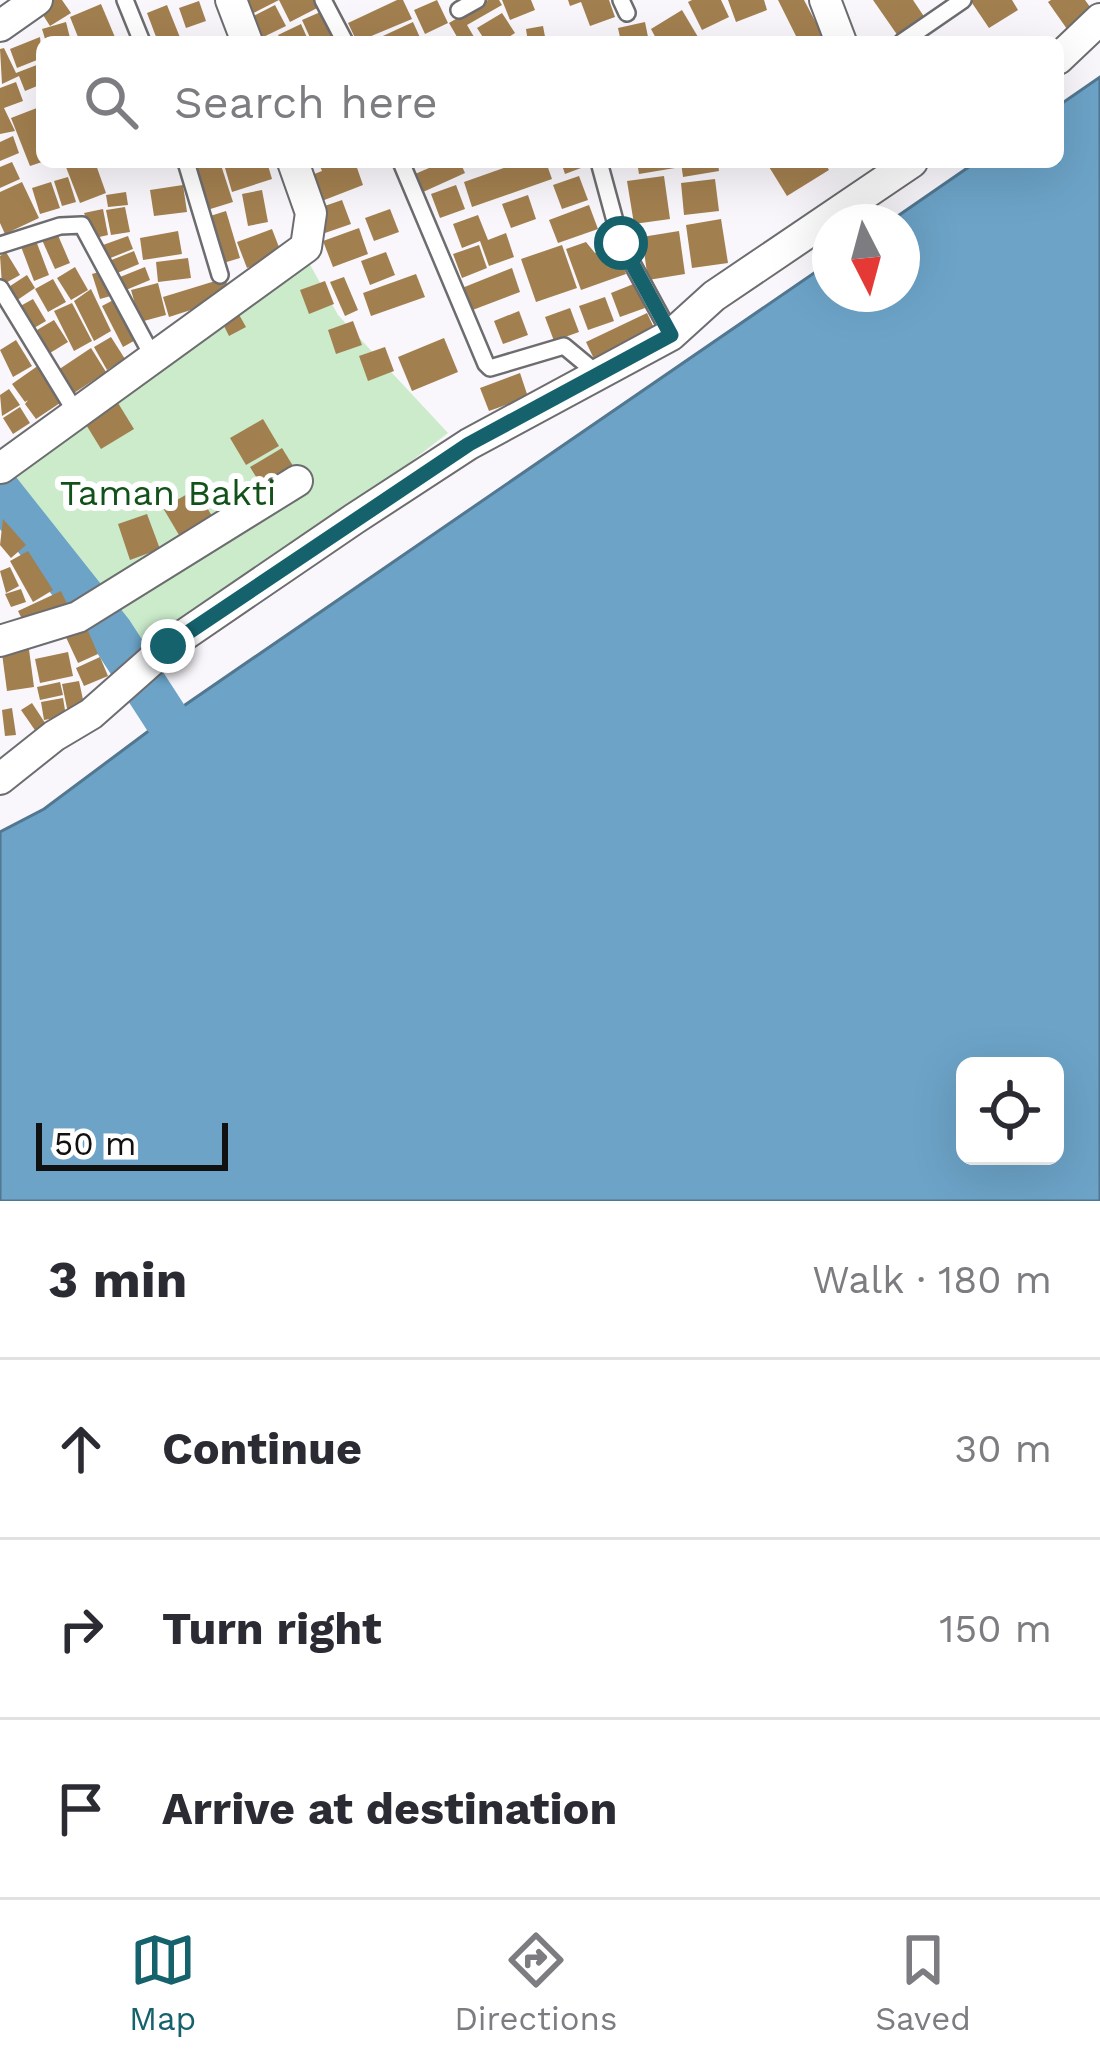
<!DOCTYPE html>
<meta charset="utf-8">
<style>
body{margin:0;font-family:"Work Sans",sans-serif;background:#f7f7f7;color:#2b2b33}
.controls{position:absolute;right:36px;bottom:36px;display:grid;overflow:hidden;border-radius:18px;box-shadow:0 12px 48px #0002}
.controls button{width:108px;height:108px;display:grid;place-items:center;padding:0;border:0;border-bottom:3px solid #e1e1e2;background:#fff;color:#2b2b33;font:60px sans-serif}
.compass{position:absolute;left:812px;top:204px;width:108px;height:108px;border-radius:50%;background:#fff;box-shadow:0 12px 48px #0002;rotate:174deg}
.scale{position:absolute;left:36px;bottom:30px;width:192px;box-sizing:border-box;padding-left:12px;border:6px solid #121112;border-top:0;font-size:33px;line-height:42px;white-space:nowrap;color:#121112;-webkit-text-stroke:9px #fff;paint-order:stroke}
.stop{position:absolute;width:36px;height:36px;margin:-27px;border:9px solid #15626d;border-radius:50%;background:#fff}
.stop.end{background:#15626d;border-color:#fff;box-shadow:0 3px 12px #0008}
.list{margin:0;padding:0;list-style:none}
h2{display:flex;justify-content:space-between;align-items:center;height:156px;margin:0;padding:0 48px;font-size:51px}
h2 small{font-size:39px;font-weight:400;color:#7c7c81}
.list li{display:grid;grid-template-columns:78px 1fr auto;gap:36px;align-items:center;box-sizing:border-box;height:180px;padding:0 48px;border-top:3px solid #e1e1e2}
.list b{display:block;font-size:45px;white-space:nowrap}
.list em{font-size:39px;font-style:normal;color:#7c7c81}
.icon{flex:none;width:66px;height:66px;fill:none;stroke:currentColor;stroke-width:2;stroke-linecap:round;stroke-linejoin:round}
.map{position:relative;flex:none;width:1100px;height:1201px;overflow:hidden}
.search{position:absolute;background:#fff;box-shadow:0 12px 48px #0002;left:36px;right:36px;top:36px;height:132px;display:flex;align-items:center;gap:30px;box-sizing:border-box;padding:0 42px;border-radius:18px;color:#7c7c81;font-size:45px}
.sheet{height:696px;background:#fff}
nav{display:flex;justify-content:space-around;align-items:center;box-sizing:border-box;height:168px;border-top:3px solid #e1e1e2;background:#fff;font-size:33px;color:#7c7c81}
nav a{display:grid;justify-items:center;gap:6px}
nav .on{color:#15626d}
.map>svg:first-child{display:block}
.green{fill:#cbebcb}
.water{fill:#6ca3c7;stroke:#517791;stroke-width:3;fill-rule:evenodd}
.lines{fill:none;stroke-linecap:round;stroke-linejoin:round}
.river{stroke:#6ca3c7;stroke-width:45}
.building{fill:#a27f4f}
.service-casing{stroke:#6d6c6f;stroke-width:20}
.minor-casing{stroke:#6d6c6f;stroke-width:34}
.service{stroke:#fff;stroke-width:15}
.minor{stroke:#fff;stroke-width:30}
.route{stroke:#15626d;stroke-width:15}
.labels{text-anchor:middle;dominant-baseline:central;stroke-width:12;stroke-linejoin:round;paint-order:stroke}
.park-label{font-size:36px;fill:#125119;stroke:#fff}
</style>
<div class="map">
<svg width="1100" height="1201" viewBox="0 0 1100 1201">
<rect width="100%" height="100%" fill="#f9f7fb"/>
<!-- green -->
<path class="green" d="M 308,261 L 338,315 L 448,433 L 335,520 L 138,646 L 2,476 Z"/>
<!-- water -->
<path class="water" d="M 1100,77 L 1100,1201 L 0,1201 L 0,832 L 44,809 L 166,718 L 830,262 L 830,294 L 902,294 L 902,222 L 889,222 L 976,162 L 1058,162 L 1058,106 ZM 965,1066 L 1055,1066 L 1055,1156 L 965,1156 Z"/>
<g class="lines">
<!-- river -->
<path class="river" d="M 0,493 L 111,633 L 166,718"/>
</g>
<!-- building -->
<g class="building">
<path d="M 42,0 L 62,0 L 71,13 L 50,26 L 36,4 Z"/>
<path d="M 232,0 L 279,0 L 242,19 Z"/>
<path d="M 279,0 L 320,0 L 323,5 L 290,22 Z"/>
<path d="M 397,0 L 403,0 L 412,19 L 357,42 L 348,23 Z"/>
<path d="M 437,0 L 448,23 L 425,34 L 414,10 Z"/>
<path d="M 488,0 L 499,0 L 502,5 L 467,25 L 477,42 L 460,42 L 449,23 Z"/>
<path d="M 502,0 L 531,0 L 535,10 L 510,20 Z"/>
<path d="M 568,0 L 609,0 L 615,17 L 590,26 L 581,2 L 570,6 Z"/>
<path d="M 692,0 L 721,0 L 729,17 L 702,30 L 688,2 Z"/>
<path d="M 728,0 L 764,0 L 767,10 L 736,22 Z"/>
<path d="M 778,0 L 804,0 L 823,36 L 799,42 Z"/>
<path d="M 873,0 L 913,0 L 925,18 L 898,36 Z"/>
<path d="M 970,0 L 1012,0 L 1018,10 L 989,28 Z"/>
<path d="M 1051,0 L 1085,0 L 1093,11 L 1067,29 L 1048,2 Z"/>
<path d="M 199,1 L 206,21 L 186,28 L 179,8 Z"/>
<path d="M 101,4 L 117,42 L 80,42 L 70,17 Z"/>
<path d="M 167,5 L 181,40 L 177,42 L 158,42 L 147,13 Z"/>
<path d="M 275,5 L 286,26 L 253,42 L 242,22 Z"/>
<path d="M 325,10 L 340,42 L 312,42 L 302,20 Z"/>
<path d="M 682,10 L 698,37 L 690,42 L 658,42 L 651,29 Z"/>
<path d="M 502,13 L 515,33 L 501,42 L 486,42 L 477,28 Z"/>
<path d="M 66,22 L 71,42 L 46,42 L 42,29 Z"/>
<path d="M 413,22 L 422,42 L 370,42 Z"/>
<path d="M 645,22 L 649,42 L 621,42 L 618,28 Z"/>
<path d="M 301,24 L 309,42 L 282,42 L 278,35 Z"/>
<path d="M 543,26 L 546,42 L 528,42 L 526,29 Z"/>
<path d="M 40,37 L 42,58 L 17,68 L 10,49 Z"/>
<path d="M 4,48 L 16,73 L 42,63 L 42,84 L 25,91 L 19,76 L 2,84 L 0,49 Z"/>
<path d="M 16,82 L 23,101 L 4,108 L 15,131 L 0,134 L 0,88 Z"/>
<path d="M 42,106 L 42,162 L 30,166 L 11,118 Z"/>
<path d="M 13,136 L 19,153 L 0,161 L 0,142 Z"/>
<path d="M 12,162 L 20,179 L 0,188 L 0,167 Z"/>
<path d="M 64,162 L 95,162 L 106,193 L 80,203 Z"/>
<path d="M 210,162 L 220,162 L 233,202 L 204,211 L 191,168 Z"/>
<path d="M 244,162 L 267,162 L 272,179 L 232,192 L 225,168 Z"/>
<path d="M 318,162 L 355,162 L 363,185 L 314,204 L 304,178 L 322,171 Z"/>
<path d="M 443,162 L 460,162 L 465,173 L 423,192 L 415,174 Z"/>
<path d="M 521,162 L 546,162 L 552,179 L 472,207 L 464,182 Z"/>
<path d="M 561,162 L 597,162 L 565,174 Z"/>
<path d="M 637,162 L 674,162 L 675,168 L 639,174 Z"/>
<path d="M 681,162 L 718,162 L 719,171 L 683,177 Z"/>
<path d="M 766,162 L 824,162 L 829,170 L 787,196 Z"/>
<path d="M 579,176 L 588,200 L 562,209 L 553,185 Z"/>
<path d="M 664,176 L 670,219 L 634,224 L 627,181 Z"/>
<path d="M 68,177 L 76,202 L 62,206 L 54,181 Z"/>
<path d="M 715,179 L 719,211 L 684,215 L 681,183 Z"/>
<path d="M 22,182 L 39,218 L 5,234 L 0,223 L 0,192 Z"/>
<path d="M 51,182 L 60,208 L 40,214 L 32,188 Z"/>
<path d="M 183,185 L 187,212 L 154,216 L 150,190 Z"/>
<path d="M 456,185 L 465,209 L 440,218 L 431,194 Z"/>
<path d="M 262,190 L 268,222 L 248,226 L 242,194 Z"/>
<path d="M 126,192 L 128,205 L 108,207 L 106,195 Z"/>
<path d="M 528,195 L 536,219 L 511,228 L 502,204 Z"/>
<path d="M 342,200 L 351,224 L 325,233 L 316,209 Z"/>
<path d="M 589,205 L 598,229 L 558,243 L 549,220 Z"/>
<path d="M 125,207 L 130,232 L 111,235 L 106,210 Z"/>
<path d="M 103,209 L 108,235 L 95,238 L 84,213 Z"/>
<path d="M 390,209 L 399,232 L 374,241 L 365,218 Z"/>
<path d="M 226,211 L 240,258 L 220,264 L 207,217 Z"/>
<path d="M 478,215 L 488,240 L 506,233 L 514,257 L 489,266 L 480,241 L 462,248 L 453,224 Z"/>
<path d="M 721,219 L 728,263 L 692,268 L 686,225 Z"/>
<path d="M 359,228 L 368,254 L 333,267 L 323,241 Z"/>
<path d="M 272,229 L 282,255 L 247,268 L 237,242 Z"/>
<path d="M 178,231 L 182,254 L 143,260 L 140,238 Z"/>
<path d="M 679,231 L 685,274 L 648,280 L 642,237 Z"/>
<path d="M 57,233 L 70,263 L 55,269 L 42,240 Z"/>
<path d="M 128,236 L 133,249 L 108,259 L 103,245 Z"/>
<path d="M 35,238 L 49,275 L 34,281 L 20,244 Z"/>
<path d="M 586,242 L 595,253 L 615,245 L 626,274 L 581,290 L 566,249 Z"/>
<path d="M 479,245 L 487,268 L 462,278 L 453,254 Z"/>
<path d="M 562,245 L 577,288 L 536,302 L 521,259 Z"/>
<path d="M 134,251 L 139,264 L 115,274 L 109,261 Z"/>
<path d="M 6,252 L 20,275 L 2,285 L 0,256 Z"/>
<path d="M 386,252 L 395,275 L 370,285 L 361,261 Z"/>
<path d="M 188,258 L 191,278 L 158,282 L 156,262 Z"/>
<path d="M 75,267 L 88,290 L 71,300 L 57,278 Z"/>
<path d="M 145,267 L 150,280 L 126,290 L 120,277 Z"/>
<path d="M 512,268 L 520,292 L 470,311 L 462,288 Z"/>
<path d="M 106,270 L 114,295 L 100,299 L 92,274 Z"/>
<path d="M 416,274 L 425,297 L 371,316 L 363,293 Z"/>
<path d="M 27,275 L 35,288 L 13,303 L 4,290 Z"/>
<path d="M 344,277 L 358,310 L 345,316 L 330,282 Z"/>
<path d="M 225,278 L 231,297 L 169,317 L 163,297 Z"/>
<path d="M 53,279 L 66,302 L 48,312 L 35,289 Z"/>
<path d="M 325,281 L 334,304 L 309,314 L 300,290 Z"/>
<path d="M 158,283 L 166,315 L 140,322 L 131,290 Z"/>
<path d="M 636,283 L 645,308 L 620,317 L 611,293 Z"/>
<path d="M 91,289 L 111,331 L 94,341 L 74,301 Z"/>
<path d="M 119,297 L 141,337 L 123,347 L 102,306 Z"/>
<path d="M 605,297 L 614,321 L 588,330 L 579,306 Z"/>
<path d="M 33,299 L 46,321 L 29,331 L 15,309 Z"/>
<path d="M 72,303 L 92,341 L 74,351 L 54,311 Z"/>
<path d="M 570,308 L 579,332 L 554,341 L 545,317 Z"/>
<path d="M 237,311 L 246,327 L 229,336 L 221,320 Z"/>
<path d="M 519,311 L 528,335 L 503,344 L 494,321 Z"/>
<path d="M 647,313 L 656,332 L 595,361 L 586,342 Z"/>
<path d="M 54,320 L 68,342 L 50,353 L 37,330 Z"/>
<path d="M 353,321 L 362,345 L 336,354 L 328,330 Z"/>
<path d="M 111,337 L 125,359 L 107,370 L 94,347 Z"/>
<path d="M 444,338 L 458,372 L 412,391 L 398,357 Z"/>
<path d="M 16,340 L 32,366 L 13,377 L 0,350 Z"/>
<path d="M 385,347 L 394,371 L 368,381 L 359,356 Z"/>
<path d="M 91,348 L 106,372 L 71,395 L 55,372 Z"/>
<path d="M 39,365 L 63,401 L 36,419 L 25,404 L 28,400 L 25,402 L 12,384 Z"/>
<path d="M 520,373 L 528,397 L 489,411 L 480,388 Z"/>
<path d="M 9,389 L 20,405 L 2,416 L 0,395 Z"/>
<path d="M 110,390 L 134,429 L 101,449 L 77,410 Z"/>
<path d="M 20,407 L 30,423 L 13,434 L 3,418 Z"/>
<path d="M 263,419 L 279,446 L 246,465 L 230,438 Z"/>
<path d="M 282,448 L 298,474 L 266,493 L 250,467 Z"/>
<path d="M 196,489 L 212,516 L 179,535 L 163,508 Z"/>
<path d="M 147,514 L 160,549 L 130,560 L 118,524 Z"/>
<path d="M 3,519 L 26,545 L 11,558 L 0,545 Z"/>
<path d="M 28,551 L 53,590 L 33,602 L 10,561 Z"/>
<path d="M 10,567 L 19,586 L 6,593 L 0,571 Z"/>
<path d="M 21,589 L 26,602 L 11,607 L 5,594 Z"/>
<path d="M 61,591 L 68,606 L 26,627 L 18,611 Z"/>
<path d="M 85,624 L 98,654 L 78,663 L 64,633 Z"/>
<path d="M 28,642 L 34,687 L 7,691 L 1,646 Z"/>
<path d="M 68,652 L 73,676 L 40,683 L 35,659 Z"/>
<path d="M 100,657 L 108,676 L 84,686 L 76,668 Z"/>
<path d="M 79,681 L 85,709 L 68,713 L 62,684 Z"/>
<path d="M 60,682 L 63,695 L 40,700 L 37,687 Z"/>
<path d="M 63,698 L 66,716 L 44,720 L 41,702 Z"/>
<path d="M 32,703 L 49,729 L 39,736 L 21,710 Z"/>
<path d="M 12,708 L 16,735 L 5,736 L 2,710 Z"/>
</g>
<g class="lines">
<defs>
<g id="service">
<path d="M 125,0 L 142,42"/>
<path d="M 323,0 L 345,42"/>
<path d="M 621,0 L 627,13"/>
<path d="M 459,10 L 477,0"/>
<path d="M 902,42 L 963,0"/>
<path d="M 186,162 L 220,275"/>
<path d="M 401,162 L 486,364 L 490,368 L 564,346 L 599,375"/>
<path d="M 599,162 L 621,243 L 671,335"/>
<path d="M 0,245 L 60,226 L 82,225 L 153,357"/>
<path d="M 0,288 L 75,411"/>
</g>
<g id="minor">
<path d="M 231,0 L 247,42"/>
<path d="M 825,0 L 841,42"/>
<path d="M 0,26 L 37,0"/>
<path d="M 1058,59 L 1100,19"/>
<path d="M 1,468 L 306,247 L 311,213 L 293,162"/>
<path d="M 0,641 L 78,617 L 297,481"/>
<path d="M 0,779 L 54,736 L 91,714 L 168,646 L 354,519 L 469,444 L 671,335 L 714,296 L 912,162"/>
</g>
</defs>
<!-- service casing -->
<use href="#service" class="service-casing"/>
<!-- minor casing -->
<use href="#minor" class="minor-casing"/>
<!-- service -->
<use href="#service" class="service"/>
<!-- minor -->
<use href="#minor" class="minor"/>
</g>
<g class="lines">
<!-- route -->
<path class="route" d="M 168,646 L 469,444 L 671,335 L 621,243"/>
</g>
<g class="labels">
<!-- park labels -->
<g class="park-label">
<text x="168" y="493">Taman Bakti</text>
</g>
</g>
</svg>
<div class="controls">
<button><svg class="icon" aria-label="locate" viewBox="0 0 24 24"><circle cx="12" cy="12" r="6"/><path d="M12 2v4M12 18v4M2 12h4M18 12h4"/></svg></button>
</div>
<svg class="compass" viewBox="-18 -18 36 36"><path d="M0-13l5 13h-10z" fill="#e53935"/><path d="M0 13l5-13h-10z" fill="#7c7c81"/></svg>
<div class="scale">50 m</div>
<div class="stop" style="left:621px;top:243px"></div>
<div class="stop end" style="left:168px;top:646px"></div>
<div class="search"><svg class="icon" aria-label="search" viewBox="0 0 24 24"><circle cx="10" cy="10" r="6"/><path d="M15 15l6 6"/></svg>Search here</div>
</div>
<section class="sheet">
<h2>3 min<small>Walk · 180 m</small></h2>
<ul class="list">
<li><svg class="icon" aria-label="ahead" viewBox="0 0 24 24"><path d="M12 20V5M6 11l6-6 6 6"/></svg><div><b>Continue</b></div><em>30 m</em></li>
<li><svg class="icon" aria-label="right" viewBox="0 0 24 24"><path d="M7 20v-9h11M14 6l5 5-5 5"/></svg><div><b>Turn right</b></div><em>150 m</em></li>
<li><svg class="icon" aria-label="arrive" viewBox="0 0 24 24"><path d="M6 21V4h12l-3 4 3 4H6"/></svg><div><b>Arrive at destination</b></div></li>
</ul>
</section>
<nav>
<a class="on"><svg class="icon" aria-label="map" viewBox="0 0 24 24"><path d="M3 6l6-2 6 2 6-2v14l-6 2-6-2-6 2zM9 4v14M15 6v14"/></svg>Map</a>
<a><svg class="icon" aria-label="directions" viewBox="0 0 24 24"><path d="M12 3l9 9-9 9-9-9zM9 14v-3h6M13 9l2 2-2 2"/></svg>Directions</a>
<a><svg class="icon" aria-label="saved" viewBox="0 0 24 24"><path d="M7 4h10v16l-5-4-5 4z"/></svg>Saved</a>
</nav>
